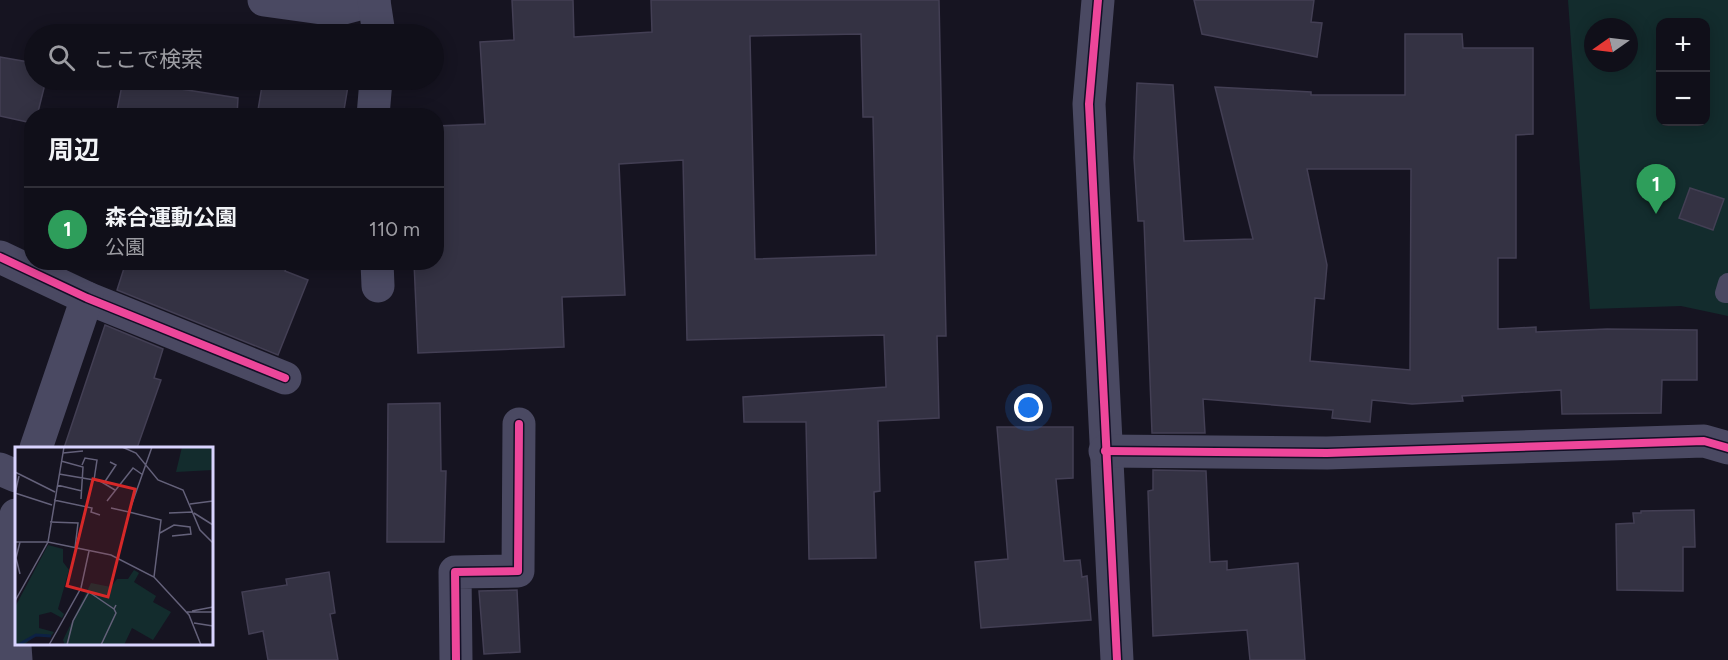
<!DOCTYPE html>
<html lang="ja">
<meta charset="utf-8">
<style>
body{margin:0;font-family:Figtree,"Noto Sans JP",sans-serif;background:#191822;color:#f1f3f6}
.controls{position:absolute;right:18px;top:18px;display:grid;overflow:hidden;border-radius:12px;box-shadow:0 3px 15px #0003}
.controls button{width:54px;height:54px;display:grid;place-items:center;padding:0;border:0;border-bottom:2px solid #302f38;background:#100f19;color:#f1f3f6;font:30px sans-serif}
.compass{position:absolute;left:1584px;top:18px;width:54px;height:54px;border-radius:50%;background:#100f19;box-shadow:0 3px 15px #0003;rotate:256deg}
.you{position:absolute;left:1029px;top:408px;width:21px;height:21px;margin:-15px;border:4px solid #fff;border-radius:50%;background:#1a73e8;box-shadow:0 0 0 9px #1a73e833}
.badge{display:grid;place-items:center;width:39px;height:39px;border-radius:50%;background:#9591b1;color:#fff;font-size:20px;font-weight:700}
.pin{position:absolute;translate:-50% -50px;filter:drop-shadow(0 2px 3px #0008)}
.pin::after{content:'';position:absolute;top:32px;width:21px;height:18px;background:inherit;clip-path:polygon(0 0,100% 0,50% 100%)}
.list{margin:0;padding:0;list-style:none}
h2{display:flex;justify-content:space-between;align-items:center;height:78px;margin:0;padding:0 24px;font-size:26px}
h2 small{font-size:20px;font-weight:400;color:#9c9ca2}
.list li{display:grid;grid-template-columns:39px 1fr auto;gap:18px;align-items:center;box-sizing:border-box;height:84px;padding:0 24px;border-top:2px solid #302f38}
.list b{display:block;font-size:22px;white-space:nowrap}
.list p{margin:0;font-size:20px;white-space:nowrap;color:#9c9ca2}
.list em{font-size:20px;font-style:normal;color:#9c9ca2}
.icon{flex:none;width:33px;height:33px;fill:none;stroke:currentColor;stroke-width:2;stroke-linecap:round;stroke-linejoin:round}
.map{position:relative;flex:none;width:1728px;height:660px;overflow:hidden}
.search{position:absolute;background:#100f19;box-shadow:0 3px 15px #0003;left:24px;top:24px;width:420px;height:66px;display:flex;align-items:center;gap:15px;box-sizing:border-box;padding:0 21px;border-radius:33px;color:#9c9ca2;font-size:22px}
.panel{position:absolute;background:#100f19;box-shadow:0 3px 15px #0003;left:24px;top:108px;width:420px;height:162px;border-radius:24px}
.map>svg:first-child{display:block}
.green{fill:#132c2d;fill-rule:evenodd}
.building{fill:#343243;stroke:#433f54;stroke-width:1.5;fill-rule:evenodd}
.lines{fill:none;stroke-linecap:round;stroke-linejoin:round}
.service{stroke:#4a4962;stroke-width:20}
.minor{stroke:#4a4962;stroke-width:33}
.cycleway-casing{stroke:#130f26;stroke-width:11}
.cycleway{stroke:#ed469a;stroke-width:8}
.inset-river{fill:none;stroke:#0d2144;stroke-width:3}
.inset-road{fill:none;stroke:#64617a;stroke-width:1.5}
.view{fill:#d62828;fill-opacity:0.15;stroke:#d62828;stroke-width:3}
.inset-edge{fill:none;stroke:#d9d4ff;stroke-width:3}
</style>
<div class="map">
<svg width="1728" height="660" viewBox="0 0 1728 660">
<rect width="100%" height="100%" fill="#161421"/>
<!-- green -->
<path class="green" d="M 1568,0 L 1728,0 L 1728,316 L 1681,306 L 1590,309 ZM 1660,22 L 1706,22 L 1706,122 L 1660,122 ZM 1593,27 L 1629,27 L 1629,63 L 1593,63 Z"/>
<!-- building -->
<g class="building">
<path d="M 512,0 L 573,0 L 574,37 L 652,32 L 651,0 L 939,0 L 946,336 L 937,336 L 939,418 L 878,421 L 880,491 L 874,492 L 876,558 L 809,559 L 806,422 L 744,422 L 743,397 L 886,387 L 884,335 L 687,340 L 683,160 L 619,164 L 625,295 L 562,297 L 564,347 L 418,353 L 414,262 L 436,262 L 436,126 L 485,124 L 480,42 L 514,40 ZM 861,34 L 863,117 L 873,117 L 876,255 L 755,259 L 750,36 Z"/>
<path d="M 1194,0 L 1314,0 L 1311,22 L 1322,23 L 1317,57 L 1202,34 Z"/>
<path d="M 1405,34 L 1462,34 L 1463,48 L 1533,48 L 1533,134 L 1516,135 L 1516,258 L 1498,258 L 1498,329 L 1536,327 L 1536,332 L 1607,329 L 1697,330 L 1697,380 L 1662,380 L 1661,413 L 1562,414 L 1561,390 L 1462,396 L 1463,401 L 1412,404 L 1372,400 L 1370,422 L 1332,418 L 1333,410 L 1203,399 L 1205,433 L 1152,433 L 1144,221 L 1138,221 L 1134,158 L 1137,83 L 1173,85 L 1184,241 L 1253,239 L 1215,87 L 1311,92 L 1311,95 L 1405,95 ZM 1307,169 L 1411,169 L 1410,370 L 1310,361 L 1315,298 L 1324,299 L 1327,265 Z"/>
<path d="M 0,57 L 34,63 L 34,80 L 46,80 L 37,116 L 32,116 L 32,123 L 0,116 Z"/>
<path d="M 123,80 L 238,98 L 237,116 L 116,116 Z"/>
<path d="M 263,80 L 349,80 L 344,110 L 337,109 L 336,116 L 257,116 Z"/>
<path d="M 1690,188 L 1724,199 L 1713,230 L 1679,218 Z"/>
<path d="M 126,262 L 289,262 L 285,271 L 308,280 L 278,355 L 117,290 Z"/>
<path d="M 105,325 L 163,349 L 154,378 L 161,380 L 137,448 L 64,448 Z"/>
<path d="M 440,403 L 441,471 L 446,471 L 444,542 L 387,542 L 388,404 Z"/>
<path d="M 997,427 L 1073,427 L 1073,478 L 1056,479 L 1064,561 L 1080,560 L 1082,577 L 1087,576 L 1091,620 L 981,628 L 975,562 L 1008,559 Z"/>
<path d="M 1153,470 L 1206,471 L 1210,562 L 1227,561 L 1227,570 L 1298,563 L 1305,660 L 1250,660 L 1247,630 L 1153,636 L 1148,491 L 1153,490 Z"/>
<path d="M 1694,510 L 1695,547 L 1683,547 L 1683,591 L 1617,590 L 1616,524 L 1634,523 L 1633,513 L 1641,513 L 1641,511 Z"/>
<path d="M 329,572 L 335,613 L 330,614 L 338,660 L 268,660 L 263,631 L 249,634 L 242,592 L 287,585 L 286,579 Z"/>
<path d="M 517,590 L 520,652 L 484,654 L 479,591 Z"/>
</g>
<g class="lines">
<!-- service -->
<path class="service" d="M 1728,283 L 1725,293 L 1728,293"/>
<!-- minor -->
<g class="minor">
<path d="M 264,0 L 336,10 L 374,0"/>
<path d="M 1098,0 L 1089,104 L 1117,660"/>
<path d="M 374,1 L 379,34"/>
<path d="M 373,116 L 376,80"/>
<path d="M 0,257 L 87,298 L 285,378"/>
<path d="M 377,262 L 378,286"/>
<path d="M 36,448 L 87,298"/>
<path d="M 1105,451 L 1327,453 L 1704,441 L 1728,448"/>
<path d="M 0,469 L 16,476"/>
<path d="M 16,660 L 8,550 L 16,515"/>
<path d="M 456,660 L 455,572 L 518,571 L 519,424"/>
</g>
<defs>
<g id="cycleway">
<path d="M 1098,0 L 1089,104 L 1117,660"/>
<path d="M 0,257 L 87,298 L 285,378"/>
<path d="M 1105,451 L 1327,453 L 1704,441 L 1728,448"/>
<path d="M 456,660 L 455,572 L 518,571 L 519,424"/>
</g>
</defs>
<!-- cycleway casing -->
<use href="#cycleway" class="cycleway-casing"/>
<!-- cycleway -->
<use href="#cycleway" class="cycleway"/>
</g>
<!-- overview -->
<g transform="translate(15 447)">
<rect width="198" height="198" fill="#161421"/>
<path d="M 167,0 L 198,0 L 198,23 L 161,25 ZM 33,98 L 48,102 L 48,115 L 54,123 L 43,162 L 49,167 L 47,171 L 36,165 L 24,168 L 24,181 L 39,185 L 36,189 L 21,188 L 9,198 L 0,198 L 0,160 ZM 119,123 L 124,126 L 119,135 L 141,149 L 138,155 L 156,165 L 138,193 L 117,181 L 109,198 L 50,198 L 48,193 L 76,136 L 96,140 L 102,132 L 113,132 Z" fill="#132c2d"/>
<path class="inset-river" d="M 3,198 L 21,188 L 36,189"/>
<path class="inset-road" d="M 107,0 L 121,6 L 143,33 L 168,43 L 185,83 L 198,96M 137,0 L 114,65 L 146,73 L 139,130M 48,6 L 68,4M 46,14 L 68,20 L 66,52M 67,18 L 70,11 L 82,13 L 79,33M 0,25 L 40,45M 44,27 L 85,34 L 100,43M 89,36 L 101,18 L 95,15M 42,38 L 67,44M 0,46 L 37,58M 0,47 L 4,29M 39,53 L 77,61 L 76,65 L 85,68M 92,54 L 118,21 L 128,28M 175,57 L 198,54M 96,61 L 114,65M 154,66 L 178,65M 179,66 L 198,78M 35,75 L 63,76 L 60,101M 145,86 L 159,78 L 175,80 L 176,87 L 157,89M 0,95 L 33,95 L 96,108 L 139,130 L 174,168 L 186,198M 5,127 L 1,111 L 5,95M 0,154 L 33,95 L 49,0M 177,164 L 198,160M 172,165 L 198,165M 179,176 L 198,179M 34,198 L 66,141 L 74,104M 52,198 L 58,174 L 74,145 L 99,162 L 101,158M 86,198 L 101,166 L 99,162"/>
<path class="view" d="M 78,32 L 120,42 L 93,150 L 52,139 Z"/>
<rect width="198" height="198" class="inset-edge"/>
</g>
</svg>
<div class="controls">
<button>+</button>
<button>−</button>
</div>
<svg class="compass" viewBox="-18 -18 36 36"><path d="M0-13l5 13h-10z" fill="#e53935"/><path d="M0 13l5-13h-10z" fill="#9c9ca2"/></svg>
<div class="you"></div>
<div class="pin badge" style="left:1656px;top:214px;background:#2e9e5b">1</div>
<div class="search"><svg class="icon" aria-label="search" viewBox="0 0 24 24"><circle cx="10" cy="10" r="6"/><path d="M15 15l6 6"/></svg>ここで検索</div>
<section class="panel">
<h2>周辺<small></small></h2>
<ul class="list">
<li><span class="badge" style="background:#2e9e5b">1</span><div><b>森合運動公園</b><p>公園</p></div><em>110 m</em></li>
</ul>
</section>
</div>
